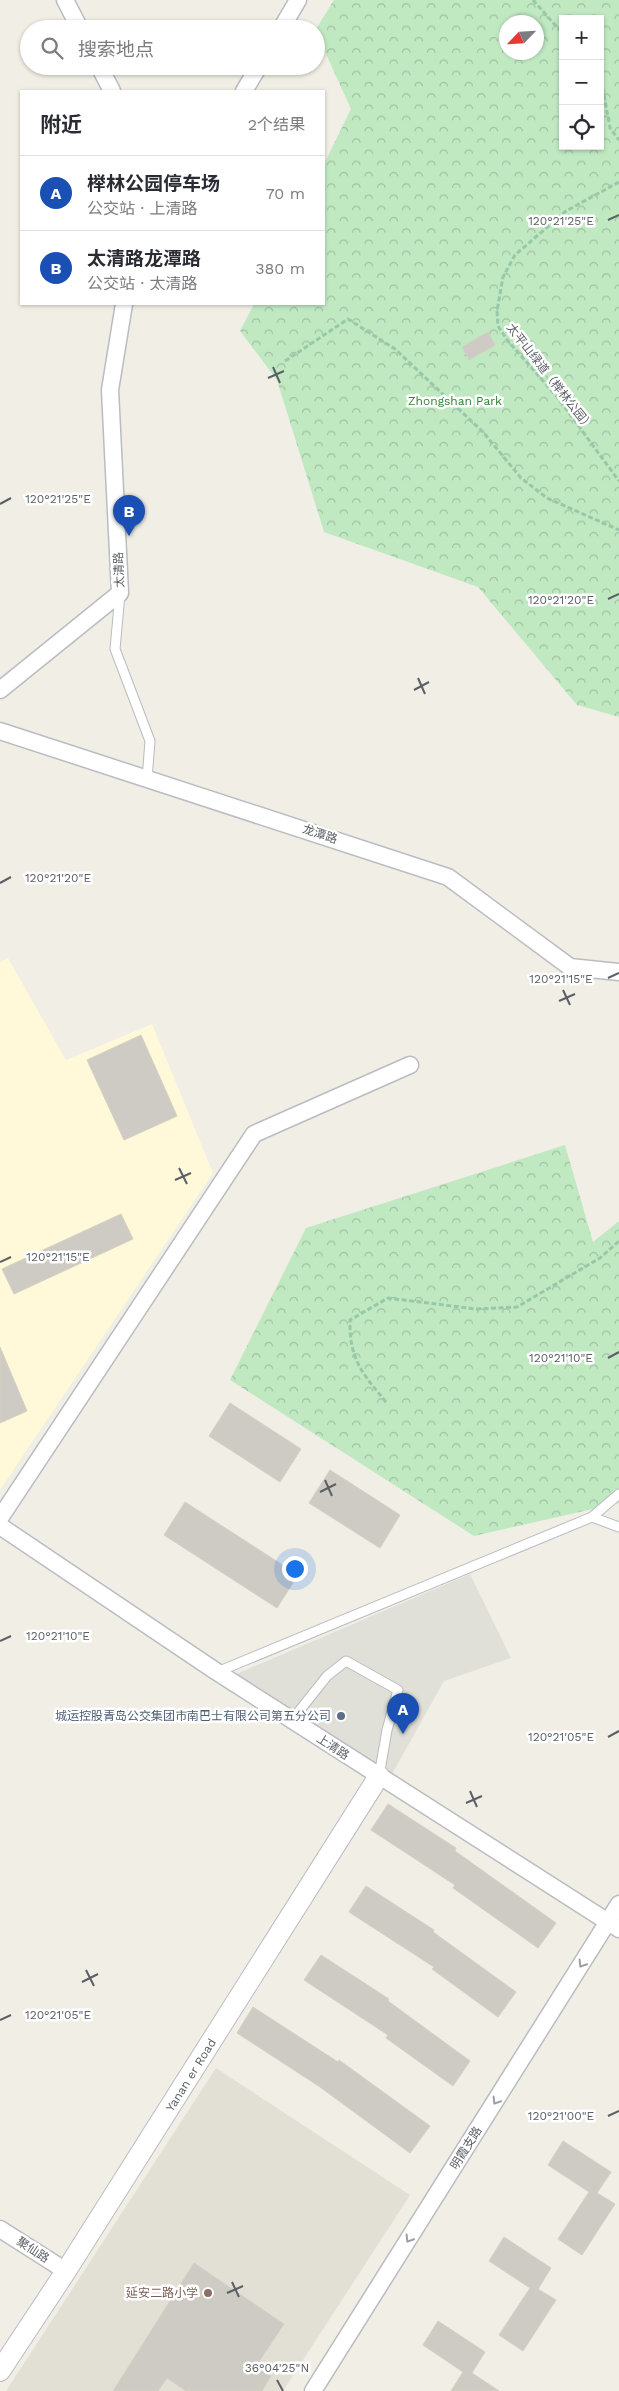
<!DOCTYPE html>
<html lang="zh">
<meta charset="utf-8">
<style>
body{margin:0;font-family:"Work Sans","Noto Sans SC",sans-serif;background:#f7f7f7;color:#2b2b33}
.controls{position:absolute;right:15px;top:15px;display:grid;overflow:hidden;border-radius:0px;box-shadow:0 1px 4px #0004}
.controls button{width:45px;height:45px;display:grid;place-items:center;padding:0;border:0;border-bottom:1px solid #e1e1e2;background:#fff;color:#2b2b33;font:25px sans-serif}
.compass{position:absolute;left:499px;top:15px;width:45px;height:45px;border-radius:50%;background:#fff;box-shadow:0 1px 4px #0004;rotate:245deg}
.you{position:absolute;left:294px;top:1568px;width:18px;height:18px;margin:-12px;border:4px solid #fff;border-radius:50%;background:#1a73e8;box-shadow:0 0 0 8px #1a73e833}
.badge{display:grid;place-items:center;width:32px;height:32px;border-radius:50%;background:#ea580c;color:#fff;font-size:16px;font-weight:700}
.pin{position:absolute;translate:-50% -41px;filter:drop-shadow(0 1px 2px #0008)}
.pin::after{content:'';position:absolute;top:26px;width:18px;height:15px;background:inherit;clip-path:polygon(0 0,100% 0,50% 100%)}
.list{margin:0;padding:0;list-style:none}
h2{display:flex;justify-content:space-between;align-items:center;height:65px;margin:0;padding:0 20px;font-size:21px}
h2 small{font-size:16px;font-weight:400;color:#7c7c81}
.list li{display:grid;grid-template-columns:32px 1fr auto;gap:15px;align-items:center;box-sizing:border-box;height:75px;padding:0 20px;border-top:1px solid #e1e1e2}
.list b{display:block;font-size:19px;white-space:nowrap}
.list p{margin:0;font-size:16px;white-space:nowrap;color:#7c7c81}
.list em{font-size:16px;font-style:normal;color:#7c7c81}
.icon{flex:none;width:28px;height:28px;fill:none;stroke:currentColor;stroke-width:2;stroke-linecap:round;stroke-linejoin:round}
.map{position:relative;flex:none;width:619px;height:2391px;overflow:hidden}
.search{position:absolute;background:#fff;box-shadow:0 1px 4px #0004;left:20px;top:20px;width:305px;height:55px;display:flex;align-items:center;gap:12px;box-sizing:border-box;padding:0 18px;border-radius:28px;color:#7c7c81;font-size:19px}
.panel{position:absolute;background:#fff;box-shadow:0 1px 4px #0004;left:20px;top:90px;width:305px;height:215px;border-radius:0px}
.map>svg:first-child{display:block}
.commercial{fill:#fff9da}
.industrial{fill:#e0e0d9}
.education{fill:#e2e0d5}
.park{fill:url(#park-crowns);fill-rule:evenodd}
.building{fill:#cdcbc4;stroke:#d5d0c2}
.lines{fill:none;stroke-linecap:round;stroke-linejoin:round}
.service-casing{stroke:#b9bcc1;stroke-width:11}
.minor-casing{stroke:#b9bcc1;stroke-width:19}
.tertiary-casing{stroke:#b9bcc1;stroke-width:22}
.path{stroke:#97c8a8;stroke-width:3;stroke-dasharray:5 2.5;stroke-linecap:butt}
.service{stroke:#fff;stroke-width:9}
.minor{stroke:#fff;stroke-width:16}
.tertiary{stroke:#fff;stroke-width:20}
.oneway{stroke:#9da0a3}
.ticks{fill:none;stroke:#5c6066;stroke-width:2}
.service-dot{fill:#5c6f8a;stroke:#fff;stroke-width:2}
.education-dot{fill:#8d6e63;stroke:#fff;stroke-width:2}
.labels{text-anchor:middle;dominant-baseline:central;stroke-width:5;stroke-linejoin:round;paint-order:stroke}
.street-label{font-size:12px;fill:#5c6066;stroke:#fff}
.park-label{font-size:12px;fill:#2f8238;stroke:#fff}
.service-label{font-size:12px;fill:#4e5e75;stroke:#fff;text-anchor:end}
.education-label{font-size:12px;fill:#785e54;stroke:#fff;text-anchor:end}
.ticks-label{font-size:12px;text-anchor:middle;fill:#5c6066;stroke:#fff;stroke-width:5;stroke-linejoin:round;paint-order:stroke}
</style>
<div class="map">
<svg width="619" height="2391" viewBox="0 0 619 2391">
<defs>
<pattern id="park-crowns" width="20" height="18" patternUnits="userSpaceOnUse" patternTransform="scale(1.25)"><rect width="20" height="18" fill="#c0e9c2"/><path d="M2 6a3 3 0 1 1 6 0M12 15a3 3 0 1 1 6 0" fill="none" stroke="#9fc0a1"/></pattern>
</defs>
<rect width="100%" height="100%" fill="#f0eee5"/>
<!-- commercial -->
<path class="commercial" d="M 8,958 L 66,1060 L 152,1024 L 213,1173 L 0,1490 L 0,962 Z"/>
<!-- industrial -->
<path class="industrial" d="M 470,1574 L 511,1658 L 444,1681 L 392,1774 L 234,1675 Z"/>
<!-- education -->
<path class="education" d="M 216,2068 L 410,2195 L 283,2391 L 6,2391 Z"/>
<!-- park -->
<g class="park">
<path d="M 334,0 L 619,0 L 619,717 L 577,705 L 478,587 L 324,532 L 277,380 L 240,331 L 254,304 L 324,304 L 324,164 L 351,109 L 316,32 L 316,29 ZM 563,19 L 600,19 L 600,146 L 563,146 ZM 506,22 L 536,22 L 536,52 L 506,52 Z"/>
<path d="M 565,1145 L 593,1242 L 619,1221 L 619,1503 L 474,1536 L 230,1380 L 306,1228 Z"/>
</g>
<!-- building -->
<g class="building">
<path d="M 488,332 L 495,345 L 469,360 L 462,347 Z"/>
<path d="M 141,1035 L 177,1116 L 124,1140 L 87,1060 Z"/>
<path d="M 121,1214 L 133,1239 L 14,1294 L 2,1269 Z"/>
<path d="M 0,1347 L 27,1411 L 0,1423 Z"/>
<path d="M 230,1403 L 301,1449 L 280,1482 L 209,1436 Z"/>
<path d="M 330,1470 L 400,1515 L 380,1548 L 309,1503 Z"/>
<path d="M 185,1502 L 298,1575 L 277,1608 L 164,1535 Z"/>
<path d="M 388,1804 L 456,1848 L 455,1851 L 556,1923 L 538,1948 L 453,1888 L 455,1885 L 371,1830 Z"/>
<path d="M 366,1886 L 434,1930 L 433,1932 L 516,1992 L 498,2017 L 432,1969 L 434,1967 L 349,1912 Z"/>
<path d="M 321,1955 L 389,1999 L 388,2001 L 470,2061 L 453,2086 L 386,2038 L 388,2035 L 304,1980 Z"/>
<path d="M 253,2007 L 338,2062 L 339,2060 L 430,2126 L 410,2153 L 320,2087 L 237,2033 Z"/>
<path d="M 563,2141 L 611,2172 L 597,2193 L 615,2204 L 582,2255 L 558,2239 L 589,2192 L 548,2165 Z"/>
<path d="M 504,2237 L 551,2268 L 538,2289 L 556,2300 L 523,2351 L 499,2335 L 530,2288 L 489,2261 Z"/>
<path d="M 194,2263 L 284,2324 L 256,2366 L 271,2376 L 262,2391 L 186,2391 L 167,2378 L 158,2391 L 113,2391 Z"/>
<path d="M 438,2321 L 485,2352 L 472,2373 L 499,2391 L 451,2391 L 463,2372 L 423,2345 Z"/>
</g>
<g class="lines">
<defs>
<g id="service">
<path d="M 120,594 L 115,649 L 150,741 L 147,779"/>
<path d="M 592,1517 L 619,1527"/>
<path d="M 217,1672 L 592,1517 L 619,1494"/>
<path d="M 292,1720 L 327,1676 L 346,1661 L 398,1690 L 387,1730 L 379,1776"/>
</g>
<g id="minor">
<path d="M 65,0 L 80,29"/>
<path d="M 281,29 L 298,0"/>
<path d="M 99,66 L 112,91"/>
<path d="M 244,91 L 259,66"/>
<path d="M 0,690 L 120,593 L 110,390 L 124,304"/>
<path d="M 0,731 L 448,877 L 570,967 L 619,972"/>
<path d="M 0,1518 L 254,1134 L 410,1065"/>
<path d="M 0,1526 L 217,1672 L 619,1929"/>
<path d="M 0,2229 L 66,2271"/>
<path d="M 313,2391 L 619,1904"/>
</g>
<path id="tertiary" d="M 0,2371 L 66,2271 L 379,1776"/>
</defs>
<!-- service casing -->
<use href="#service" class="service-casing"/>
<!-- minor casing -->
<use href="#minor" class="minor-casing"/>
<!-- tertiary casing -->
<use href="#tertiary" class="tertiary-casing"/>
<!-- path -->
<g class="path">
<path d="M 533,0 L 563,34"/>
<path d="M 600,73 L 610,128 L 619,140"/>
<path d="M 619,182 L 566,211 L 515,255 L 503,277 L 497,311 L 498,326 L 508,341 L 558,398 L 619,481"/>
<path d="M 285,361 L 348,319 L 395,349 L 483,432 L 521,478 L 547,498 L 619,530"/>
<path d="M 386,1402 C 362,1373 349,1359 350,1320 L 388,1298 L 476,1309 L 517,1307 L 600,1258 L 619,1241"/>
</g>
<!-- service -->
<use href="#service" class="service"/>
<!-- minor -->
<use href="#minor" class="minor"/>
<!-- tertiary -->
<use href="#tertiary" class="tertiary"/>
</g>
<!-- one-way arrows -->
<defs><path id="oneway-chevron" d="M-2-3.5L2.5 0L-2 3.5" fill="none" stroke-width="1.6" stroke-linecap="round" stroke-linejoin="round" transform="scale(1.25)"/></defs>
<g class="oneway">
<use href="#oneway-chevron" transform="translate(582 1964) rotate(122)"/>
<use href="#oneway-chevron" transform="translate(496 2101) rotate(122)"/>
<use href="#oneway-chevron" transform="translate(409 2239) rotate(122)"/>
</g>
<!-- ticks -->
<path class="ticks" d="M 608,220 L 619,215M 273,367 L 280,383M 268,378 L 284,371M 0,504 L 11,498M 608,599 L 619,594M 418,678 L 425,694M 414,690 L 429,682M 0,883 L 11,877M 608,978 L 619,973M 563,990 L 570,1005M 559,1001 L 575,994M 179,1168 L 187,1184M 175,1180 L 191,1173M 0,1262 L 11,1257M 608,1358 L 619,1352M 325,1480 L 332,1496M 320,1492 L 336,1484M 0,1641 L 11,1636M 608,1737 L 619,1731M 470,1791 L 477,1807M 466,1803 L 482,1796M 86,1970 L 94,1986M 82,1982 L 98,1974M 0,2020 L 11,2015M 608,2116 L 619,2111M 232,2282 L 239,2297M 227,2293 L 243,2286M 277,2380 L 283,2391"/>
<!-- markers -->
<circle class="service-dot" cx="341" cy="1716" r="5"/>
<circle class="education-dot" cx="208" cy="2293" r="5"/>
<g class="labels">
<!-- street labels -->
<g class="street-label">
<text transform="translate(550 377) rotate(52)">太平山绿道（榉林公园）</text>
<text transform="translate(119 570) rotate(-92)">太清路</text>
<text transform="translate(320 834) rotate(18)">龙潭路</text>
<text transform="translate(333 1747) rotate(33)">上清路</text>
<text transform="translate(191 2075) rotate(-58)">Yanan er Road</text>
<text transform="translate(466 2148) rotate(-58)">明霞支路</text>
<text transform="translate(33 2250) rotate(33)">聚仙路</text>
</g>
<!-- park labels -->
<g class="park-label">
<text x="455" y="401">Zhongshan Park</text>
</g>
<!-- service labels -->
<g class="service-label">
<text x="331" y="1716">城运控股青岛公交集团市南巴士有限公司第五分公司</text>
</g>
<!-- education labels -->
<g class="education-label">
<text x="198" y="2293">延安二路小学</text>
</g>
</g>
<g class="ticks-label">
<text x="561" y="225">120°21'25"E</text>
<text x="58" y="503">120°21'25"E</text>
<text x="561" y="604">120°21'20"E</text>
<text x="58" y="882">120°21'20"E</text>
<text x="561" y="983">120°21'15"E</text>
<text x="58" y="1261">120°21'15"E</text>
<text x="561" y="1362">120°21'10"E</text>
<text x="58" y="1640">120°21'10"E</text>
<text x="561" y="1741">120°21'05"E</text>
<text x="58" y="2019">120°21'05"E</text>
<text x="561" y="2120">120°21'00"E</text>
<text x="277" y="2372">36°04'25"N</text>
</g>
</svg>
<div class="controls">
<button>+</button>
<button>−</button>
<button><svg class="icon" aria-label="locate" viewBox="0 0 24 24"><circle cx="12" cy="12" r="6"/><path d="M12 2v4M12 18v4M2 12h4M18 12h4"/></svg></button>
</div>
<svg class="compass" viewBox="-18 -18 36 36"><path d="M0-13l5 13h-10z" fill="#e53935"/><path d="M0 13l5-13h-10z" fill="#7c7c81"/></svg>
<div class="you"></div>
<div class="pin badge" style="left:403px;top:1734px;background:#1a4fb4">A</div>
<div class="pin badge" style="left:129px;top:536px;background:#1a4fb4">B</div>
<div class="search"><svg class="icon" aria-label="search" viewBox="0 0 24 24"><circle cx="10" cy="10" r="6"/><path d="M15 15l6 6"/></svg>搜索地点</div>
<section class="panel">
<h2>附近<small>2个结果</small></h2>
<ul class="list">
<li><span class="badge" style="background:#1a4fb4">A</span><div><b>榉林公园停车场</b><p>公交站 · 上清路</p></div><em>70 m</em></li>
<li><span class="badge" style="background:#1a4fb4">B</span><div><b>太清路龙潭路</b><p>公交站 · 太清路</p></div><em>380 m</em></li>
</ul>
</section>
</div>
